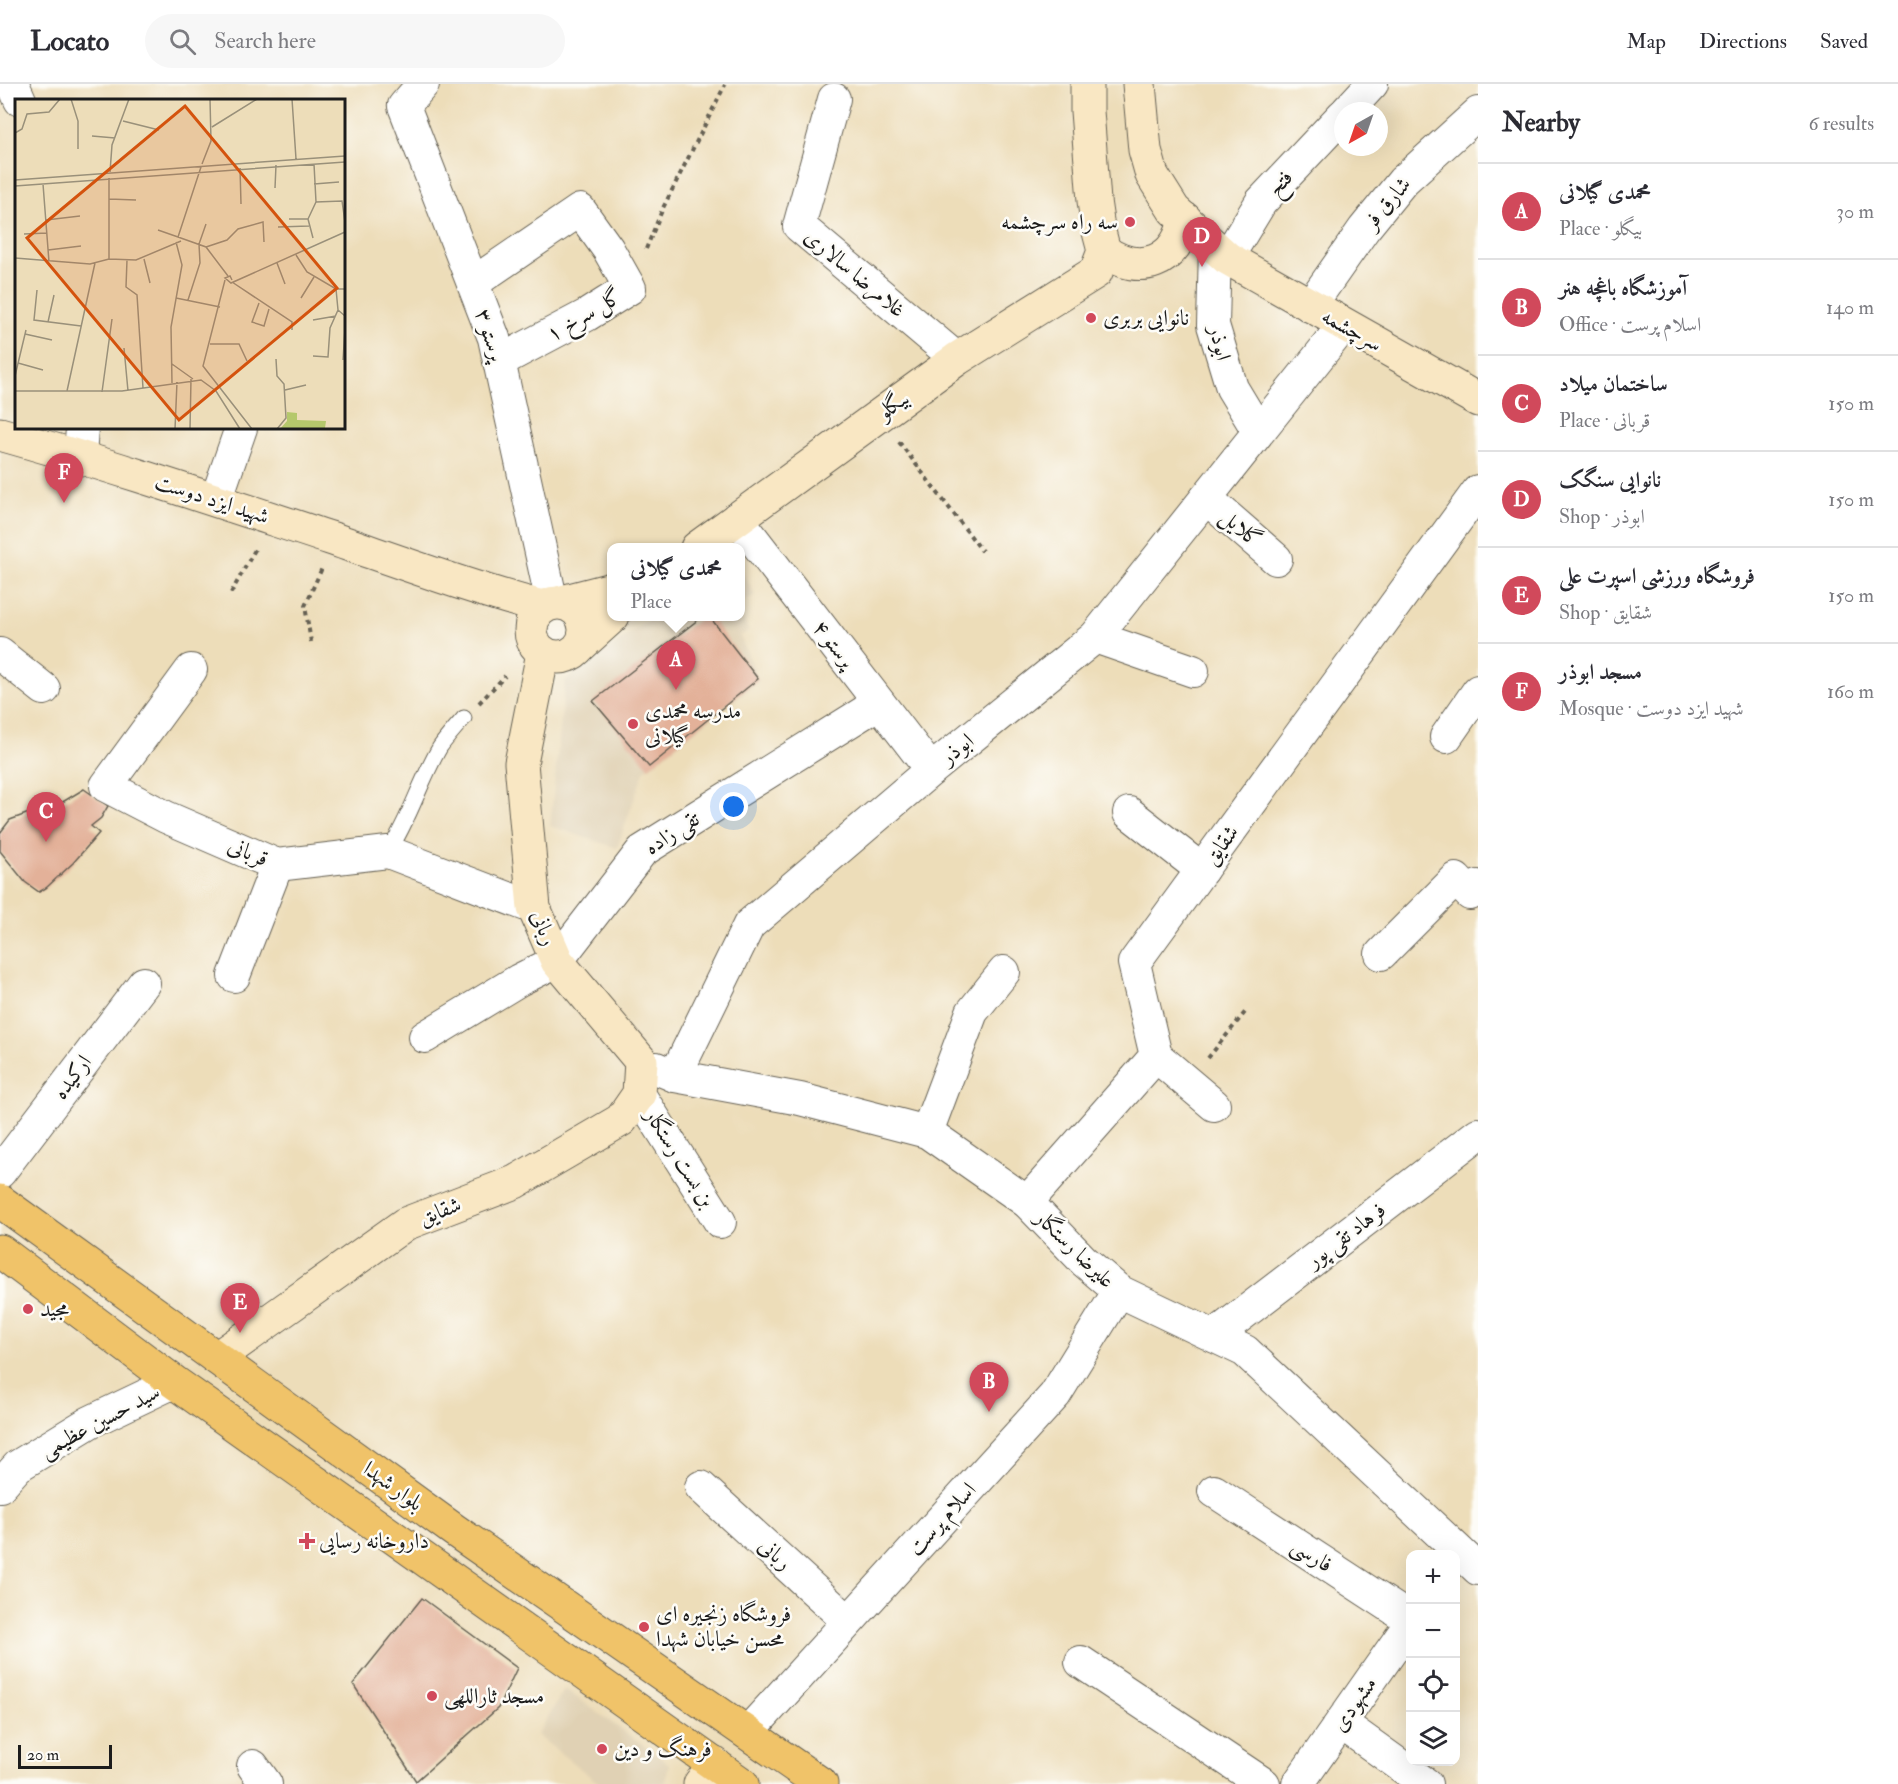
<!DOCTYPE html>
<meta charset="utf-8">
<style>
body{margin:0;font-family:"IM FELL Double Pica",Amiri,serif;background:#f7f7f7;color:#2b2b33}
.controls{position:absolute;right:18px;bottom:18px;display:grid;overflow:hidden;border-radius:12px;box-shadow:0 6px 24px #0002}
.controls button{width:54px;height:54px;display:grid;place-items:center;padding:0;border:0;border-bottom:2px solid #e1e1e2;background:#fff;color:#2b2b33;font:30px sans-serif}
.compass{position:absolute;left:1334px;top:18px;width:54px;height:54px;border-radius:50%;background:#fff;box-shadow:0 6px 24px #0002;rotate:220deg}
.scale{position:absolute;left:18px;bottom:15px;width:94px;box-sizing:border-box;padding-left:6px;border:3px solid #1c1c1c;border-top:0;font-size:16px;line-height:21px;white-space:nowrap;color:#1c1c1c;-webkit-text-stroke:4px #fdfcf7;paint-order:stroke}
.you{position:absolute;left:734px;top:723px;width:21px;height:21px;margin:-15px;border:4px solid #fff;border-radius:50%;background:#1a73e8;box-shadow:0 0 0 9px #1a73e833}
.badge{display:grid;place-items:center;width:39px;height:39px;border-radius:50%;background:#d1495b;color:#fff;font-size:20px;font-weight:700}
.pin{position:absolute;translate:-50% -50px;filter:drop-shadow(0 2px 3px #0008)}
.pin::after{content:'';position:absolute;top:32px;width:21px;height:18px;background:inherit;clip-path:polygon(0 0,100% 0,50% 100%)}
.popup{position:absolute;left:607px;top:459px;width:138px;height:78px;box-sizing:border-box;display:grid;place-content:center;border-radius:12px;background:#fff;filter:drop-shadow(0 2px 4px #0005);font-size:20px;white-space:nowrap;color:#7c7c81}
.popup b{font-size:22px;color:#2b2b33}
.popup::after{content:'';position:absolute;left:50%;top:100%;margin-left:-12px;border:12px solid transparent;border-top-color:#fff}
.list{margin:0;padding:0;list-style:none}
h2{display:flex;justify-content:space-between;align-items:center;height:78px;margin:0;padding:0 24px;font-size:26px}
h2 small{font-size:20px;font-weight:400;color:#7c7c81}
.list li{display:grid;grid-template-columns:39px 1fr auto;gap:18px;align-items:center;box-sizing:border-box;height:96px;padding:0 24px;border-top:2px solid #e1e1e2}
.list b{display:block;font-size:22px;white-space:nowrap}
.list p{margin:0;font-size:20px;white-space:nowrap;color:#7c7c81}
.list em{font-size:20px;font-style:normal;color:#7c7c81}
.icon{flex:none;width:33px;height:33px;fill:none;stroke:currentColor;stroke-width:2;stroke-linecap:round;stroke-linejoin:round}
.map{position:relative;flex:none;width:1478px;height:1700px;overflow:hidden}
header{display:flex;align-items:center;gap:36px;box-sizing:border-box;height:84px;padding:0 30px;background:#fff;border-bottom:2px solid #e1e1e2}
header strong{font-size:28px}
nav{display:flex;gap:33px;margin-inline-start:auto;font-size:21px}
.search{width:420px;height:54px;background:#f7f7f7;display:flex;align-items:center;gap:15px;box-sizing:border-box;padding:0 21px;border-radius:33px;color:#7c7c81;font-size:22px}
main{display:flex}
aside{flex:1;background:#fff}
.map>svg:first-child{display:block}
.built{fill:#e0d1b4}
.building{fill:#e3b199}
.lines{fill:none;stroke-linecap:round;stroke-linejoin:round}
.service-casing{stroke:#656053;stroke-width:17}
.minor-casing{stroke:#656053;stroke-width:34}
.secondary-casing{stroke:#656053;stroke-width:35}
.primary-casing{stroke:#656053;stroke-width:35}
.path{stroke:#656053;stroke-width:4;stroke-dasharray:4.5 4.5;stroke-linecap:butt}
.service{stroke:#fff;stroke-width:15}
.minor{stroke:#fff;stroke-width:32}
.secondary{stroke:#f9e7c3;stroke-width:33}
.primary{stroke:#f0c369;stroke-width:33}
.poi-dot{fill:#d1495b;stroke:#fdfcf7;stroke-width:2}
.labels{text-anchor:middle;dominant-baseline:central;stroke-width:5;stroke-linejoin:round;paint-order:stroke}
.street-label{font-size:22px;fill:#1c1c1c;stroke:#fdfcf7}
.poi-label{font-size:22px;fill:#1c1c1c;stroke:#fdfcf7;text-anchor:start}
.inset-road{fill:none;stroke:#99907a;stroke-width:1.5}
.view{fill:#d4530e;fill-opacity:0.15;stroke:#d4530e;stroke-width:3}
.inset-edge{fill:none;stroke:#1c1c1c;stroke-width:3}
</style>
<header>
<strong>Locato</strong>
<div class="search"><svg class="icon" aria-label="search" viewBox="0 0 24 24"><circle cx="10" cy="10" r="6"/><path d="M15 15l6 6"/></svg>Search here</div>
<nav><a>Map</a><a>Directions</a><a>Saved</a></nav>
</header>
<main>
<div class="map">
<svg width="1478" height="1700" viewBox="0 0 1478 1700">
<rect width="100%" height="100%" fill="#fdfcf7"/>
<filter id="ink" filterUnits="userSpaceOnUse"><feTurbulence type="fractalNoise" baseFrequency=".0167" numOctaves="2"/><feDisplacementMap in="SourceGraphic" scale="12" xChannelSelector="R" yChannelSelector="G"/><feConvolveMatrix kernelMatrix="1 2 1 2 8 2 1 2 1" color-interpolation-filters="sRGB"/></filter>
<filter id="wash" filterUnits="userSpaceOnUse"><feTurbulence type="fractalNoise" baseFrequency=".008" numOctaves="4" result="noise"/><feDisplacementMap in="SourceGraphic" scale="24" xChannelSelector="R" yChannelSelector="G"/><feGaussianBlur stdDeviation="1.35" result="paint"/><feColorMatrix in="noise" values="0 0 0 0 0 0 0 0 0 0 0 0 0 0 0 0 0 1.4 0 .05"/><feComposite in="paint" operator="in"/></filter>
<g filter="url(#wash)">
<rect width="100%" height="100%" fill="#edddb9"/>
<!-- built -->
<g class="built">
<path d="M 740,484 L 755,511 L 741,520 L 740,520 Z"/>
<path d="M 741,532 L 749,547 L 740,552 L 759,597 L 644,687 L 617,764 L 550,742 L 565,597 L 652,533 Z"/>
<path d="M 565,1605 L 669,1680 L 665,1700 L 600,1700 L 537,1651 Z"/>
</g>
<g id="blocks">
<!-- building -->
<g class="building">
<path d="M 703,532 L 709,532 L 758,595 L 649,683 L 593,617 Z"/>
<path d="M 84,705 L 108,722 L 101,734 L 91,742 L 99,749 L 73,779 L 46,804 L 39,808 L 25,798 L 0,767 L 0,749 L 10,736 L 29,729 L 56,722 Z"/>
<path d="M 422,1514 L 517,1584 L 498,1624 L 416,1697 L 353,1600 Z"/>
</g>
</g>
</g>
<g filter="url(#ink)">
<use href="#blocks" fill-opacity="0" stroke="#656053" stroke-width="1.5"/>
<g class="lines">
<defs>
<path id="service" d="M 388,768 C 410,735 420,697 440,663 C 447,653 456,643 464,634"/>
<g id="minor">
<path d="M 13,0 L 20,16"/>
<path d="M 423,0 L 404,22 L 494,254 L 552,519"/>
<path d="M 834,15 L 799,142 L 957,275"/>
<path d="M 1347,27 L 1372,0"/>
<path d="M 1215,164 L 1213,241 L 1232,304 L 1258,347"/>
<path d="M 1227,174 L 1261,118 L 1343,31"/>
<path d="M 473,199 L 580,126 L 608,165 L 630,204 L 587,231 L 500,277"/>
<path d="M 1310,222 L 1364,145 L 1403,97 L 1478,29"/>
<path d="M 80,372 L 82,344"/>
<path d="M 1206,414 L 1276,475"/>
<path d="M 216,416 L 241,344"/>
<path d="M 737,434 L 931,686"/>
<path d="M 1095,553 L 1193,587"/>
<path d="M 0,570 L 44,605"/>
<path d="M 191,586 L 106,702 L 166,733 L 277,781 L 388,768 L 534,824"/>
<path d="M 1446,653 L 1478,607"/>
<path d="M 1129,729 L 1202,786"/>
<path d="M 1381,870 L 1456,795 L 1470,810 L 1478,802"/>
<path d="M 234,892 L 277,781"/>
<path d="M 425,953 L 519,896 L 557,877 L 642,767 L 879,619"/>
<path d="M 1156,972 L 1214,1021"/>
<path d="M 656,984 L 675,992 L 800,1015 L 927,1048 L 1027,1118 L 1084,1177 L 1119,1207 L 1245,1267 L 1478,1485"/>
<path d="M 675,992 L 749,841 L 931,686 L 1095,553 L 1344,241"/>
<path d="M 639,1010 L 720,1138"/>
<path d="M 927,1048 L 972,928 L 1004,888"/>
<path d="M 0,1088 L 144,899"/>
<path d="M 1027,1118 L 1156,972 L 1134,879 L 1478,407"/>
<path d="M 1214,1252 L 1478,1050"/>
<path d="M 0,1402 L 18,1382 L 90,1338 L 174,1298"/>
<path d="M 701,1403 L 848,1537"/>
<path d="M 1214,1407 L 1410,1535"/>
<path d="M 1081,1578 L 1264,1700"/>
<path d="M 1341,1639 L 1426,1700"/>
<path d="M 747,1649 L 1055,1311 L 1119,1207"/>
<path d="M 253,1682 L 266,1700"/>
<path d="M 1298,1700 L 1410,1540"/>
</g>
<g id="secondary">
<path d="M 1139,0 L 1145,66 L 1152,91 L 1174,126 L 1227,174 L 1478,316"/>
<path d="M 1104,167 C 1140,192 1177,179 1185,135"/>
<path d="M 0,350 C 111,381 220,418 330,454 C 400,478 470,504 542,523"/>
<path d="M 697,464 L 957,275 L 1096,188 L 1104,167 L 1098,144 L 1094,117 L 1087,27 L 1087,0"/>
<path d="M 562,518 L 612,505"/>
<circle cx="558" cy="546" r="27"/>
<path d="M 581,561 L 613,532"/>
<path d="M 217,1274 L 405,1140 L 515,1098 L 621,1036 L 639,1010 L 641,977 L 557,877 L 534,824 L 521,679 L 543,569"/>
<path d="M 700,1700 L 715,1680"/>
</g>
<g id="primary">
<path d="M 0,1117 L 454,1446 L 821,1700"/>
<path d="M 0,1167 L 174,1298 L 742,1700"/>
</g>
</defs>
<!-- service casing -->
<use href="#service" class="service-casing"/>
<!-- minor casing -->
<use href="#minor" class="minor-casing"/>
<!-- secondary casing -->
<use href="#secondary" class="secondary-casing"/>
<!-- primary casing -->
<use href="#primary" class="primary-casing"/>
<!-- path -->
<g class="path">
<path d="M 646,165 L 663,124 L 725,1"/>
<path d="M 899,358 L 982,467"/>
<path d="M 231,509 L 257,462"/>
<path d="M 311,558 L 305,522 L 322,484"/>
<path d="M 479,619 L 505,592"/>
<path d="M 1208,974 L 1247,926"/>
</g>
<!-- service -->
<use href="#service" class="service"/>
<!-- minor -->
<use href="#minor" class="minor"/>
<!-- secondary -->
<use href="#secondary" class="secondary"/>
<!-- primary -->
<use href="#primary" class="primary"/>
</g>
</g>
<!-- markers -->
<g class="poi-dot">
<circle cx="1130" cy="138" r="6"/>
<circle cx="1091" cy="234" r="6"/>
<circle cx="633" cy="640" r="6"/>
<circle cx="28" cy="1225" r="6"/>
<path d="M304 1448h6v6h6v6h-6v6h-6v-6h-6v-6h6z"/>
<circle cx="644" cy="1543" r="6"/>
<circle cx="432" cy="1612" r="6"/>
<circle cx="602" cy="1665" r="6"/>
</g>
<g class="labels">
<!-- street labels -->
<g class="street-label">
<text transform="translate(1280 99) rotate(-47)">فتح</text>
<text transform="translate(1387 119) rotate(-50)">شارق فر</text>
<text transform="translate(855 189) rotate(40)">غلامرضا سالاری</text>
<text transform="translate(584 231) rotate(-30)">گل سرخ ۱</text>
<text transform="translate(1352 246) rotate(29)">سرچشمه</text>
<text transform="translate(490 251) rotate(73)">پرستو ۳</text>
<text transform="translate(1220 259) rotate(77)">ابوذر</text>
<text transform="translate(893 321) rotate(-36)">بیگلو</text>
<text transform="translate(212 415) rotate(18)">شهید ایزد دوست</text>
<text transform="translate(1241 444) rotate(41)">گلایل</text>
<text transform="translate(834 560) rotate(53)">پرستو ۴</text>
<text transform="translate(957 665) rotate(-39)">ابوذر</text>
<text transform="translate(672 749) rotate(-33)">تقی زاده</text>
<text transform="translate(1221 761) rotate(-54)">شقایق</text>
<text transform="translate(248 768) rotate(23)">قربانی</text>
<text transform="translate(544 844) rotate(69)">ربانی</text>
<text transform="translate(72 993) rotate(-53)">ارکیده</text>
<text transform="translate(680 1074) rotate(58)">بن بست رستگار</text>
<text transform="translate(440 1127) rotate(-21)">شقایق</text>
<text transform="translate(1346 1151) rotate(-37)">فرهاد تقی پور</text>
<text transform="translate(1075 1165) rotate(44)">علیرضا رستگار</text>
<text transform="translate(100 1337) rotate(-28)">سید حسین عظیمی</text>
<text transform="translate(393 1402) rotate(36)">بلوار شهدا</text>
<text transform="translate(942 1435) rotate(-48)">اسلام پرست</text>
<text transform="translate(775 1470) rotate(42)">ربانی</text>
<text transform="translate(1312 1471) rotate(33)">فارسی</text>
<text transform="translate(1354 1620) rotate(-55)">مشهودی</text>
</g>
<!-- poi labels -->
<g class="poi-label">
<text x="1118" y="138" text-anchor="end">سه راه سرچشمه</text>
<text x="1103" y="234">نانوایی بربری</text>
<text x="645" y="627">مدرسه محمدی<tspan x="645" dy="25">گیلانی</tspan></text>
<text x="40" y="1225">مجید</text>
<text x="319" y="1457">داروخانه رسایی</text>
<text x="656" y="1530">فروشگاه زنجیره ای<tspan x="656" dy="25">محسن خیابان شهدا</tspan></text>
<text x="444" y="1612">مسجد ثاراللهی</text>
<text x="614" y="1665">فرهنگ و دین</text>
</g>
</g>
<!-- overview -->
<g transform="translate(15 15)">
<rect width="330" height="330" fill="#edddb9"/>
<path d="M 272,313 L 282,314 L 282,321 L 311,322 L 310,329 L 265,330 L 272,322 Z" fill="#b5c86c"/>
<path class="inset-road" d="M 56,0 L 63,22 L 63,50M 277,0 L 281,60M 108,22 L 144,31M 197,28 L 242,0M 0,34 L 7,30 L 12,15 L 34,13 L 45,0M 77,37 L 100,39M 187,65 L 196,42 L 195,0M 299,65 L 301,103M 186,68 L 163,138 L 191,148 L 213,177M 225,69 L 226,105M 95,73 L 97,46 L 114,0M 0,81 L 330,57M 28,85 L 34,163M 299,85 L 324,83M 0,87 L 330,63M 260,89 L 261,66M 94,100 L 121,101M 274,120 L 293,120M 31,121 L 65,117M 263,128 L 294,127M 143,131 L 163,138M 9,135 L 32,134M 298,139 L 293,120 L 301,103 L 327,102 L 330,123M 191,148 L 212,141 L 223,130 L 248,123 L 249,143M 33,151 L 66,147M 281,156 L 292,173 L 321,190 L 330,190M 0,159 L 75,165 L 94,160 L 121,161 L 166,142M 94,160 L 94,79M 129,160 L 135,184M 112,161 L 111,188 L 122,196 L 128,289M 262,164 L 270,185M 210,181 L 188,267 L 237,330M 217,181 L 215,177 L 210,179 L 216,184 L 330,133M 217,183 L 277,223 L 277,231M 321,190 L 323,211 L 330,217M 22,191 L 19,221 L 66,227M 161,199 L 205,208M 286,199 L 299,178M 173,201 L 185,164 L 184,145 L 191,125M 244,204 L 237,223 L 249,227 L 254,210M 298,221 L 321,217M 33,223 L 39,196M 10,235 L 37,241M 195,245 L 224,245 L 232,262M 109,249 L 113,292M 298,257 L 313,258 L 315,229 L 323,211M 261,260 L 262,277 L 269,285 L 271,319 L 262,330M 328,261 L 330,230M 3,264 L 28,271M 157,265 L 178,280M 0,277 L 11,231M 157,284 L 156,228 L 167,166 L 161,143M 270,291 L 291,286M 0,292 L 107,292 L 186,281 L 201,292 L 225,330M 52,292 L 80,164M 87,293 L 97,220M 160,330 L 162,283M 175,330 L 176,280"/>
<path class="view" d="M 170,7 L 322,189 L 164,321 L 12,139 Z"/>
<rect width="330" height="330" class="inset-edge"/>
</g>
</svg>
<div class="controls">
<button>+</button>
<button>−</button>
<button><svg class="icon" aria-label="locate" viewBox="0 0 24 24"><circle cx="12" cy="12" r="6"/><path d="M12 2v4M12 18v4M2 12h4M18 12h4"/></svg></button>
<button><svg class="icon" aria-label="layers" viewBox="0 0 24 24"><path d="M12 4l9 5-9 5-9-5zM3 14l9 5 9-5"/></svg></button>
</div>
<svg class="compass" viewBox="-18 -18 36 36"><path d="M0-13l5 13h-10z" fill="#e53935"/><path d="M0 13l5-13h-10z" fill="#7c7c81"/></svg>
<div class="scale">20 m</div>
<div class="you"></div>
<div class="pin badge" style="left:676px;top:606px">A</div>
<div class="popup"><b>محمدی گیلانی</b>Place</div>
<div class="pin badge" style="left:989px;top:1328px">B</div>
<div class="pin badge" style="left:46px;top:758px">C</div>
<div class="pin badge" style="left:1202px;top:183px">D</div>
<div class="pin badge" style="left:240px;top:1249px">E</div>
<div class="pin badge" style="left:64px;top:419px">F</div>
</div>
<aside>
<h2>Nearby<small>6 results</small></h2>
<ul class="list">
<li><span class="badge">A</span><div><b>محمدی گیلانی</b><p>Place · بیگلو</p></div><em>30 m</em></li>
<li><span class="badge">B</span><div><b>آموزشگاه باغچه هنر</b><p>Office · اسلام پرست</p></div><em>140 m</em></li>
<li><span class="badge">C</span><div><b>ساختمان میلاد</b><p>Place · قربانی</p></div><em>150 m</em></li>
<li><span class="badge">D</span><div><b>نانوایی سنگک</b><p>Shop · ابوذر</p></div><em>150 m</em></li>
<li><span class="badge">E</span><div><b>فروشگاه ورزشی اسپرت علی</b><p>Shop · شقایق</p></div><em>150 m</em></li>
<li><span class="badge">F</span><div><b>مسجد ابوذر</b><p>Mosque · شهید ایزد دوست</p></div><em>160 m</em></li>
</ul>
</aside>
</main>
